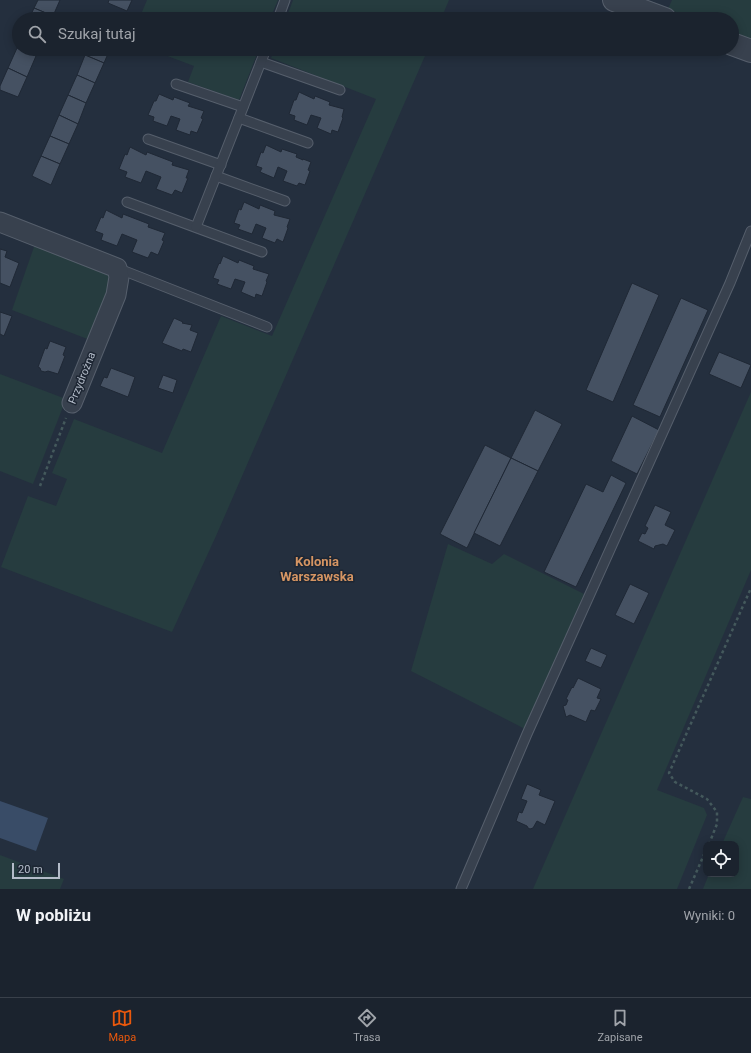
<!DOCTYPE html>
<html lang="pl">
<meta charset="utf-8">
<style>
body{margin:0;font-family:Roboto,sans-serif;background:#282f3a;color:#f1f3f6}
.controls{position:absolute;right:12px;bottom:12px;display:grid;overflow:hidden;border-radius:8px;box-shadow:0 2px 10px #0003}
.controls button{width:36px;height:36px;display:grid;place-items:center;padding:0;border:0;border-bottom:1px solid #39404a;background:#1b232e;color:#f1f3f6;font:20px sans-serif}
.scale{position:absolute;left:12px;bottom:10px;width:48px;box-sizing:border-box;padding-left:4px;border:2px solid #b4bcc9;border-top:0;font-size:11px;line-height:14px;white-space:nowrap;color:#b4bcc9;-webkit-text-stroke:3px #1d2633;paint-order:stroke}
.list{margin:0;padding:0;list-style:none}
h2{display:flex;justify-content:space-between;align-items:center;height:52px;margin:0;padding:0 16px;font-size:17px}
h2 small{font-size:13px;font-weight:400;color:#a0a4aa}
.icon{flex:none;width:22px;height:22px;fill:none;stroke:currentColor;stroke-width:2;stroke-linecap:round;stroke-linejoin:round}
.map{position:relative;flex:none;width:751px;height:889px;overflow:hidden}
.search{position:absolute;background:#1b232e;box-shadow:0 2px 10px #0003;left:12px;right:12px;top:12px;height:44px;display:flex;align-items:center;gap:10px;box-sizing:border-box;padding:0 14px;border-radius:22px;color:#a0a4aa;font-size:15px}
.sheet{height:108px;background:#1b232e}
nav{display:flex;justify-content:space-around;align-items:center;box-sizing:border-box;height:56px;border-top:1px solid #39404a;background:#1b232e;font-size:11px;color:#a0a4aa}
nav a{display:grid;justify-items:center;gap:2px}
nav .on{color:#ea580c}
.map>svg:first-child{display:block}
.green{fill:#263c3f}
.water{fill:#394c67}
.building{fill:#455162;stroke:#1f2835}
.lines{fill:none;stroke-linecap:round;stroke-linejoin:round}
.service-casing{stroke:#565f6c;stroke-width:11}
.minor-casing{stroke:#565f6c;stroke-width:21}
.tertiary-casing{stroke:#565f6c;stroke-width:24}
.path{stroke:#44595c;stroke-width:2.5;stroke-dasharray:3 3;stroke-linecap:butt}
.service{stroke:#38414e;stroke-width:9}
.minor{stroke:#38414e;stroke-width:19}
.tertiary{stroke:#38414e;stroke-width:22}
.labels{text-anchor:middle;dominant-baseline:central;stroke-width:3;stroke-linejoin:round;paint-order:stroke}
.street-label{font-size:11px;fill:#b4bcc9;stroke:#1d2633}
.quarter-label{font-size:13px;font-weight:bold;fill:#d59563;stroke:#1d2633}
</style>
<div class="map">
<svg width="751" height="889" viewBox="0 0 751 889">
<rect width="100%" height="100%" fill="#242f3e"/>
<!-- green -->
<g class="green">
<path d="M 147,0 L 278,0 L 270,19 L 139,19 Z"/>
<path d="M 293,0 L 449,0 L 441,19 L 286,19 Z"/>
<path d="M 672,0 L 751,0 L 751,41 L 732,34 L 732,19 L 695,19 L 668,9 Z"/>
<path d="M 149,49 L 259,49 L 239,100 L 188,82 L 194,66 Z"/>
<path d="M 275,49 L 428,49 L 216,536 L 172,632 L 1,567 L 28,496 L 56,506 L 67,479 L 52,473 L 74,419 L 162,453 L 221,316 L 272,336 L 376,99 L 271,58 Z"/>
<path d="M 35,244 L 108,272 L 112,282 L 90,340 L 12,310 Z"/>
<path d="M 0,374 L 66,399 L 33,484 L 0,471 Z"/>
<path d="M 751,392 L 751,570 L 657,790 L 704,808 L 707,815 L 677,889 L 533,889 Z"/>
<path d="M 448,544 L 492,564 L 504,554 L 584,594 L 525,729 L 411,671 Z"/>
<path d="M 743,797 L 751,799 L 751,889 L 703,889 L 709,874 L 736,874 L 736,844 L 722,844 Z"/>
<path d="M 0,855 L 64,879 L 60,889 L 0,889 Z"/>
</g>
<!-- water -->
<path class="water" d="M 0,801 L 48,818 L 36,851 L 0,838 Z"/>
<!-- building -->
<g class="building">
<path d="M 38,0 L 60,0 L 53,16 L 34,8 Z"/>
<path d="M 109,0 L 132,0 L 127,11 L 108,3 Z"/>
<path d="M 34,8 L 53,16 L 52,19 L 29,19 Z"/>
<path d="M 19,43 L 19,49 L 39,49 L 36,56 L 17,48 Z"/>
<path d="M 17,48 L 36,56 L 27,77 L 8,68 Z"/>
<path d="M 88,49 L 110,49 L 104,63 L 85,55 Z"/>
<path d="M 85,55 L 104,63 L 95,83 L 77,75 Z"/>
<path d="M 8,68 L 27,77 L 18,97 L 0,90 L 0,86 Z"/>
<path d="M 77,75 L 95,83 L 86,103 L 68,95 Z"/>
<path d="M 299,92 L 314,99 L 315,96 L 330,102 L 329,105 L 344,109 L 342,117 L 343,118 L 338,132 L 332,130 L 331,134 L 317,128 L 321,118 L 311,115 L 307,125 L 294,120 L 295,116 L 289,114 L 294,100 L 296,100 Z"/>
<path d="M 159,94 L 173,100 L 174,97 L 190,103 L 188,106 L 204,111 L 201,118 L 203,119 L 197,133 L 191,131 L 190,135 L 176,130 L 180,119 L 171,116 L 167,126 L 153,121 L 154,117 L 148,115 L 154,101 L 156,101 Z"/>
<path d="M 68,95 L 86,103 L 78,124 L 59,115 Z"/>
<path d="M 59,115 L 78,124 L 69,144 L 50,136 Z"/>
<path d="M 50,136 L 69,144 L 60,164 L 41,156 Z"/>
<path d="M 266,145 L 281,152 L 282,149 L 297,154 L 296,157 L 303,160 L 303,159 L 311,162 L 308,170 L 310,171 L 305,185 L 299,183 L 297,186 L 283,181 L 287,171 L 278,167 L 274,178 L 260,172 L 262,168 L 256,166 L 261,152 L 263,153 Z"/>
<path d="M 130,147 L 146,155 L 147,152 L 173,162 L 172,165 L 189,170 L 186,178 L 188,178 L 182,193 L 175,190 L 172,195 L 156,189 L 161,177 L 146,171 L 141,183 L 125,177 L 127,172 L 119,169 L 125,154 L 127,155 Z"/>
<path d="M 41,156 L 60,164 L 51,185 L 32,176 Z"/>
<path d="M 244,202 L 259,209 L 260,205 L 275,211 L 274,215 L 290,219 L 287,227 L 288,228 L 283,242 L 277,239 L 275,243 L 262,238 L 266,228 L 256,224 L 252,234 L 238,229 L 240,225 L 234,223 L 239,209 L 241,210 Z"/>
<path d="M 106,210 L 122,218 L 123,214 L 149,224 L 148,227 L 165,233 L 162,240 L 164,241 L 158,255 L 151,252 L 148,258 L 132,252 L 137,240 L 122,234 L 117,246 L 101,240 L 103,234 L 95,231 L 101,217 L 103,218 Z"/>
<path d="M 0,249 L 7,251 L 5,257 L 19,263 L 10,287 L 0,283 Z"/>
<path d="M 223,256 L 238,263 L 239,260 L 254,266 L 253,269 L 269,274 L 266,281 L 267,282 L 262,296 L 256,294 L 255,298 L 241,292 L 245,282 L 235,279 L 231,289 L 217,284 L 219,280 L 213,278 L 219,263 L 220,264 Z"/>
<path d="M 632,283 L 659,295 L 613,402 L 586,390 Z"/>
<path d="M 681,298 L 708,310 L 660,417 L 633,405 Z"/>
<path d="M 0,312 L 12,316 L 4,336 L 0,334 Z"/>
<path d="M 174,318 L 183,322 L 182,323 L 192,325 L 190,330 L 198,333 L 191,352 L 183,349 L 182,351 L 162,343 Z"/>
<path d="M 50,341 L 66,347 L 63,355 L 65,356 L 58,374 L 48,371 L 45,372 L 41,371 L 40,368 L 38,367 L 45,348 L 47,349 Z"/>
<path d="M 719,352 L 751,365 L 741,388 L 709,374 Z"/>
<path d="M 111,368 L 135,377 L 128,397 L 100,386 L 104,377 L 107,378 Z"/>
<path d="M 163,375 L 177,380 L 173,393 L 158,388 Z"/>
<path d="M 535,410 L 562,424 L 538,471 L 511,458 Z"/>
<path d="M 632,416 L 659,430 L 637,474 L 611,461 Z"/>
<path d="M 485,445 L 511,458 L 467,548 L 440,534 Z"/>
<path d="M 511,458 L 538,471 L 500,546 L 474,533 Z"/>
<path d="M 611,475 L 626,483 L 576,587 L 544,572 L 586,484 L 603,492 Z"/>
<path d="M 655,505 L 671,512 L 665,525 L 675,530 L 667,546 L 663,544 L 655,546 L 654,549 L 638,541 L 642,533 L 645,534 L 648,528 L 645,526 Z"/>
<path d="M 630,584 L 649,593 L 634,624 L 615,615 Z"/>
<path d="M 591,648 L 607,655 L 601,668 L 585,661 Z"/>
<path d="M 578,678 L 601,689 L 597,698 L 601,699 L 595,711 L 591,710 L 586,722 L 570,715 L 566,717 L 563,706 L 566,705 L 568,700 L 566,699 L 572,687 L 573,688 Z"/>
<path d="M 527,784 L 541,790 L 539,795 L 555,801 L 545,825 L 537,821 L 533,828 L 530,829 L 528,828 L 527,826 L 516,821 L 519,812 L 522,813 L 527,801 L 521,799 Z"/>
</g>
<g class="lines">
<defs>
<g id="service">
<path d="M 278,19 L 285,0"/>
<path d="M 261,62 L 340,90"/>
<path d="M 176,84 L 243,107"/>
<path d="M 239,118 L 308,143"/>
<path d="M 148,139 L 221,165"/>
<path d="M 216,176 L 285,201"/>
<path d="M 127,202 L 262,252"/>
<path d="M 196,227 L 266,49"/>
<path d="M 117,268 L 267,327"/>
<path d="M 461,889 L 527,734 L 730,283 L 751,231"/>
</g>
<path id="minor" d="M 0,222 L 117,268 L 119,277 L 116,295 L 72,403"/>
<g id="tertiary">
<path d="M 614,0 L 665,19"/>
<path d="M 732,44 L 751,51"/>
</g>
</defs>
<!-- service casing -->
<use href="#service" class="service-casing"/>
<!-- minor casing -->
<use href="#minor" class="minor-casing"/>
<!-- tertiary casing -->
<use href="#tertiary" class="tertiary-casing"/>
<!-- path -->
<g class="path">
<path d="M 40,486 L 66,418"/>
<path d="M 709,844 L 717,824 L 717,812 L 707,799 L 675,782 L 669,773 L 751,588"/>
<path d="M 689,889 L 706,850"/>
</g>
<!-- service -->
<use href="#service" class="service"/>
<!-- minor -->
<use href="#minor" class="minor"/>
<!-- tertiary -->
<use href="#tertiary" class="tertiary"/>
</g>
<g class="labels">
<!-- street labels -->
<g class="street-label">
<text transform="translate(82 378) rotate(-68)">Przydrożna</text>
</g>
<!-- quarter labels -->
<g class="quarter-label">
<text x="317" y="561">Kolonia<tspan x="317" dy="15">Warszawska</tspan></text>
</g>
</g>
</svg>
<div class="controls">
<button><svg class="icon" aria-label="locate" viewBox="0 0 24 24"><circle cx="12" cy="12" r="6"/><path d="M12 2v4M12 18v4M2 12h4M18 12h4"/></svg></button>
</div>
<div class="scale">20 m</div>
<div class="search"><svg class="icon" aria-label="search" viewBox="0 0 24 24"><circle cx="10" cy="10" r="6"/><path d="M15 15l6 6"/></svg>Szukaj tutaj</div>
</div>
<section class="sheet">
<h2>W pobliżu<small>Wyniki: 0</small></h2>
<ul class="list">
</ul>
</section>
<nav>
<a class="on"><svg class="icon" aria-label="map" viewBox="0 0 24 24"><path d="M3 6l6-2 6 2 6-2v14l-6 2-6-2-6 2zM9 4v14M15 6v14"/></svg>Mapa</a>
<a><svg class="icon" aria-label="directions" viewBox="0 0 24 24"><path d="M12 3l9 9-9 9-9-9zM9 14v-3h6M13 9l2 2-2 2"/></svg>Trasa</a>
<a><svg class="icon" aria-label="saved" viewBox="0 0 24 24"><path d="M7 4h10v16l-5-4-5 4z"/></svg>Zapisane</a>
</nav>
